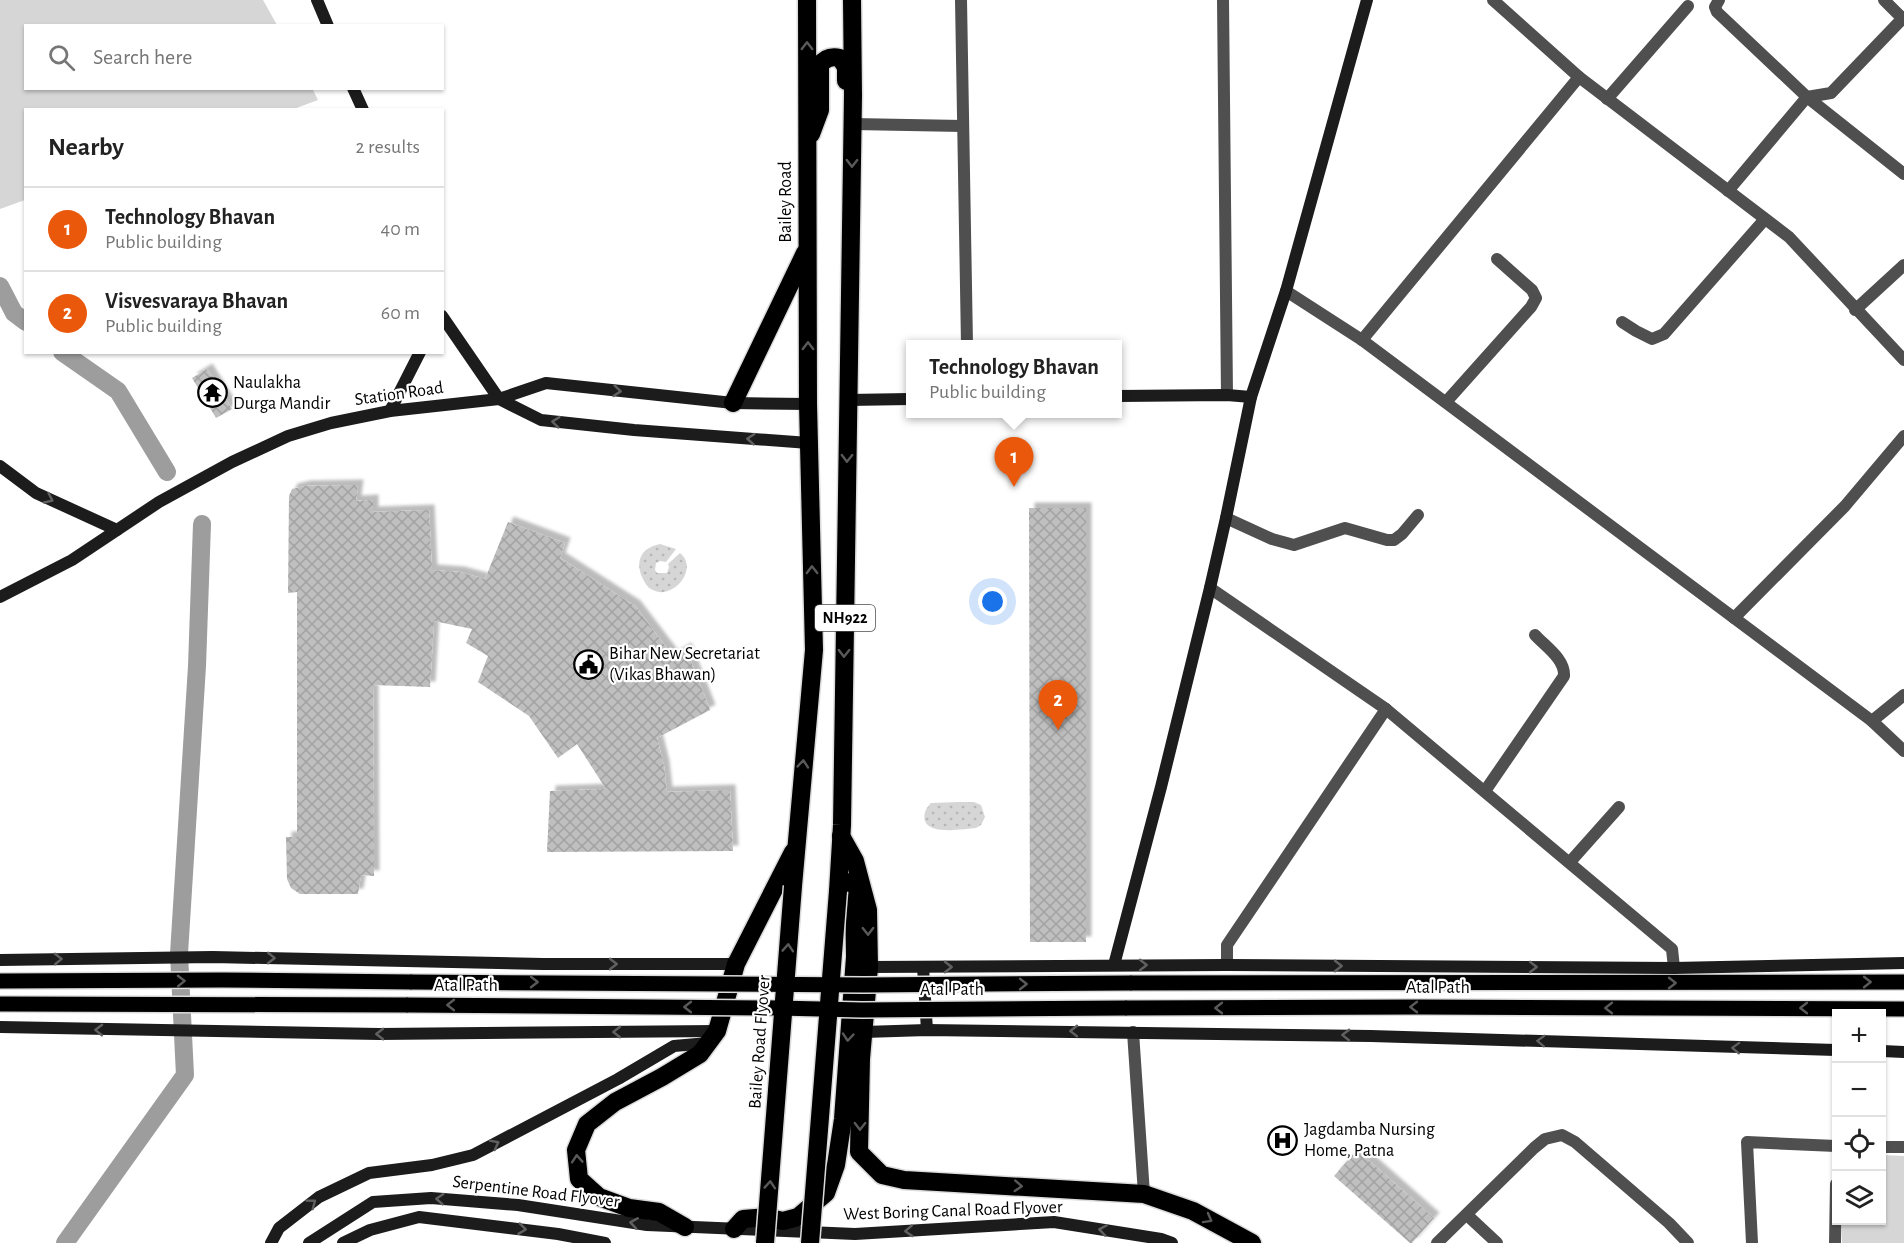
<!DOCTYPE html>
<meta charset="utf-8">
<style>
body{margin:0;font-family:"Alegreya Sans",sans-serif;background:#f2f2f2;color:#222}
.controls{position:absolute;right:18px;bottom:18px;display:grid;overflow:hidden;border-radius:0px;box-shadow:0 2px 4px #0004}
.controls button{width:54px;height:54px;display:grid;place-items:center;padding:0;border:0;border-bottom:2px solid #e0e0e0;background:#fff;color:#222;font:30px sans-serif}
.you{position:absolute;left:993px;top:602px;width:21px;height:21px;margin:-15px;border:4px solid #fff;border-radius:50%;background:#1a73e8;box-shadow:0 0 0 9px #1a73e833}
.badge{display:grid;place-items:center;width:39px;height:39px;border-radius:50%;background:#ea580c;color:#fff;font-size:20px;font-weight:700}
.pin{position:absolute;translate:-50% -50px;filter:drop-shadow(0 2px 3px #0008)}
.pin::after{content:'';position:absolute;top:32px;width:21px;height:18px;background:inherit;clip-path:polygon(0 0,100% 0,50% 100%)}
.popup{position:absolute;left:906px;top:340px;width:216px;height:78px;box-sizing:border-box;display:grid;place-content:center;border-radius:0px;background:#fff;filter:drop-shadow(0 2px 4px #0005);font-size:20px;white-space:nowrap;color:#767676}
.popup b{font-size:22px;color:#222}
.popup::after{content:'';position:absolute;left:50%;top:100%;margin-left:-12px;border:12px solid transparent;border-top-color:#fff}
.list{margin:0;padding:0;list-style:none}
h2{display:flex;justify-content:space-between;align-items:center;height:78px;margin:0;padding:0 24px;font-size:26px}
h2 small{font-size:20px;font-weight:400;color:#767676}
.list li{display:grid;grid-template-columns:39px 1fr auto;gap:18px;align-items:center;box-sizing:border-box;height:84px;padding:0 24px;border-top:2px solid #e0e0e0}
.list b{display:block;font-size:22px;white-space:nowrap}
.list p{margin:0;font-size:20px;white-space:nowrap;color:#767676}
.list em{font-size:20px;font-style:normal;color:#767676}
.icon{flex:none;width:33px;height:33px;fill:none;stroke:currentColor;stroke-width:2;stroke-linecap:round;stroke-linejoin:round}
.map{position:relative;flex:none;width:1904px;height:1243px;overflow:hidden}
.search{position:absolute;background:#fff;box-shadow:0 2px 4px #0004;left:24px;top:24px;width:420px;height:66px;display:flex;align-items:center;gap:15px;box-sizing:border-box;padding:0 21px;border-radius:0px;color:#767676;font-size:22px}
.panel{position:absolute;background:#fff;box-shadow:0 2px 4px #0004;left:24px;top:108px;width:420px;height:246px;border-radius:0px}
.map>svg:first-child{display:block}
.park{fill:#d6d6d6}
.garden{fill:url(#garden-dots)}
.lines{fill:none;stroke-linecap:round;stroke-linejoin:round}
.canal{stroke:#9d9d9d;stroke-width:18}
.building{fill:url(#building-cross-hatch);filter:url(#shadow)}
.primary-casing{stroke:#dbdbdb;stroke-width:18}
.highway-casing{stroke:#dbdbdb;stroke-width:21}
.street{stroke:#4f4f4f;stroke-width:12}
.secondary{stroke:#1c1c1c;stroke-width:12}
.primary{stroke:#000;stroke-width:15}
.highway{stroke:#000;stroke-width:18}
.primary-bridge-casing{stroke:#dbdbdb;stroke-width:18;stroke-linecap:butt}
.highway-bridge-casing{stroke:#dbdbdb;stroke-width:21;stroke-linecap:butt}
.primary-bridge{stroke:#000;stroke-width:15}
.highway-bridge{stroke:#000;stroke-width:18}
.oneway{stroke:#595959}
.oneway2{stroke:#606060}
.labels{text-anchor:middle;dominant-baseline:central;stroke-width:4.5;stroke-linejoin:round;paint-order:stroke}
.shield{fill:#fff;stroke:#4c4c4c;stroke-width:1.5}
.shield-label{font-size:16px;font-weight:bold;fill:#000}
.street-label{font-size:18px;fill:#000;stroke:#fff}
.poi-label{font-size:18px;fill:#000;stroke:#fff;text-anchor:start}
</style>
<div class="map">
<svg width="1904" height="1243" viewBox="0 0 1904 1243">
<defs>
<pattern id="garden-dots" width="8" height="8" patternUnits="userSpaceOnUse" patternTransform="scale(1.5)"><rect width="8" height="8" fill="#d6d6d6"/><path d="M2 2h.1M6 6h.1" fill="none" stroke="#b6b6b6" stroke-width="1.8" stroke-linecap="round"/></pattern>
<pattern id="building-cross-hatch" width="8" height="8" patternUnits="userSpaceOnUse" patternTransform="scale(1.5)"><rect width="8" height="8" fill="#bfbfbf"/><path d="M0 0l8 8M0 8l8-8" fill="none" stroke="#a2a2a2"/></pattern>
<filter id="shadow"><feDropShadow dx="5.5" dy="-5.5" stdDeviation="1.5" flood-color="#0004"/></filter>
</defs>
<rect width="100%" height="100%" fill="#fff"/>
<!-- park -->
<g class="park">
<path d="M 0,0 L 263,0 L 277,25 L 26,26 L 26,88 L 312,88 L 318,100 L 291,110 L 26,110 L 25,200 L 0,209 Z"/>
<path d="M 1882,1155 L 1904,1156 L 1904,1243 L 1842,1243 L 1842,1221 L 1882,1220 Z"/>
</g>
<!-- garden -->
<g class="garden">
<path d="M 660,544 L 676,549 L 666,562 L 660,561 L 656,563 L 655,570 L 657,573 L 667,573 L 669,567 L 668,564 L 680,553 C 696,566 681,590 663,592 C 658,593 653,590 649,588 C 635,571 634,549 660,544 Z"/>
<path d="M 959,802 L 974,802 L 981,805 L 985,817 L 981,825 L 976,828 C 963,829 930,835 925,821 C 923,814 926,808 931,803 Z"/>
</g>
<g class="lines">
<!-- canal -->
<g class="canal">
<path d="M 0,286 L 14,313 L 26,322"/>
<path d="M 62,352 L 118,391 L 167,472"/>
<path d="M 65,1243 L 185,1075 L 179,954 L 197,666 L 202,524"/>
</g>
</g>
<!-- building -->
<g class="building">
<path d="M 207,369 L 232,409 L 216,418 L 192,378 Z"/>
<path d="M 358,485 L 356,501 L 373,500 L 373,512 L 429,510 L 432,570 L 459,572 L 485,579 L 508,522 L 565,543 L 560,558 L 635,606 L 673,656 L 686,648 L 710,710 L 657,738 L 664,766 L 667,792 L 730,790 L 733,851 L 547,852 L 550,791 L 606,789 L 577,744 L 558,758 L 529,716 L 478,682 L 488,656 L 466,643 L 472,629 L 434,621 L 430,687 L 373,685 L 374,876 L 361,875 L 358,894 L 300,894 L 291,888 L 287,879 L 286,837 L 297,837 L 297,592 L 288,593 L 289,496 L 292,489 L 305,486 Z"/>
<path d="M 1029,508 L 1086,508 L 1086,942 L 1030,942 Z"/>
<path d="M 1357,1150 L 1434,1218 L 1412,1243 L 1410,1243 L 1334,1176 Z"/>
</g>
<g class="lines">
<defs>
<g id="primary">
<path d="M 0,981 L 222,980 L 412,982"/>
<path d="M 1130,983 L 1904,982"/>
<path d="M 0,1004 L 408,1005"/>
<path d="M 1125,1008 L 1419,1007 L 1904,1009"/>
</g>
<g id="highway">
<path d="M 811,134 L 820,110 L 820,65 C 825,58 831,56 840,58 L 846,67 L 846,81"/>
<path d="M 733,403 L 805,253"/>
<path d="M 841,836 L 855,861 L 868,910 L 869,967 L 861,1059 L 859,1152 L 882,1175 L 904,1180 L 1144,1194 L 1193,1211 L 1252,1243"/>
<path d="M 793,886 L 814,650 L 808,404 L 807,0"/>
<path d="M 838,891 L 842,825 L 853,95 L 852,0"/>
<path d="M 685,1227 L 659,1212 L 629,1208 L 599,1197 L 579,1179 L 576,1150 L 587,1124 L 615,1102 L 662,1077 L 700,1054 L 717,1031 L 736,964 L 793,852"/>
<path d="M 734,1229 L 743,1219 L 766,1217 L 783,1221 L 798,1217 L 826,1193 L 836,1165 L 843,1119 L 855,957 L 854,894 L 850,882"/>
</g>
</defs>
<!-- primary casing -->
<use href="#primary" class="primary-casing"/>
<!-- highway casing -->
<use href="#highway" class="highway-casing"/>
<!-- street -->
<g class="street">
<path d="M 961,0 L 967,344"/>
<path d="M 1223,0 L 1227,395"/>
<path d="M 1493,0 L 1579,77 L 1789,237 L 1904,360"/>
<path d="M 1719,0 L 1715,7 L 1717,12 L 1807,97 L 1904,174"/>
<path d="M 1884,0 L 1902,18"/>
<path d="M 1607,99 L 1688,6"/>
<path d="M 853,124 L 963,126"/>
<path d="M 1728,191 L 1807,97 L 1831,93 L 1904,17"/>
<path d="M 1286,291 L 1362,340 L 1872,721 L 1904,695"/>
<path d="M 1855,310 L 1904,265"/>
<path d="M 1622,322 L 1636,331 L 1652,339 L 1664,334 L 1765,219"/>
<path d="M 1362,340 L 1579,77"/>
<path d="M 1446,402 L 1531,307 L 1536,298 L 1532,290 L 1497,259"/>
<path d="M 1226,518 L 1272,539 L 1294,545 L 1345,528 L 1387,540 L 1394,540 L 1402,534 L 1418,515"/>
<path d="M 1210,588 L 1386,709 L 1227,945 L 1227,965"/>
<path d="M 1734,618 L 1845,506 L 1904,436"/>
<path d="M 1386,709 L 1672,949 L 1674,968"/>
<path d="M 1872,721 L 1904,751"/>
<path d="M 1485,791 L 1564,676 C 1565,659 1546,647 1535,635"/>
<path d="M 1570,862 L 1619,807"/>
<path d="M 1133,1032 L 1144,1194"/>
<path d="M 1882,1147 L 1904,1147"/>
<path d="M 1467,1215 L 1497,1243"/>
<path d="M 1437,1243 L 1534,1148 L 1545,1139 L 1562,1135 L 1575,1142 L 1669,1223 L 1688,1243"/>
<path d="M 1752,1243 L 1747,1142 L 1836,1146"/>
<path d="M 1835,1243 L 1836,1184"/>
</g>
<!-- secondary -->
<g class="secondary">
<path d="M 317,0 L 328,26"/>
<path d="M 353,88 L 363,110"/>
<path d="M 442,316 L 499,399 L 541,420 L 634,430 L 809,443"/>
<path d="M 1118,396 L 1227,395 L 1251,397"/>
<path d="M 848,400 L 910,399"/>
<path d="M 390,411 L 420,352"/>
<path d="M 0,466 L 36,493 L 117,530"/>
<path d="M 0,597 L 72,560 L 159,502 L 232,462 L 288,436 L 331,423 L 390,411 L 499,399 L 546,383 L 733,403 L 808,404"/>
<path d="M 0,960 L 213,957 L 543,964 L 736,964"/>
<path d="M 1114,965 L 1161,787 L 1210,588 L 1226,518 L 1251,397 L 1286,291 L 1367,0"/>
<path d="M 869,967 L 1227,965 L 1674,968 L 1904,963"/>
<path d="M 923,967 L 927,1030"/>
<path d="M 0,1027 L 379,1034 L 717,1031"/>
<path d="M 864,1032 L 927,1030 L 1371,1036 L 1836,1050"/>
<path d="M 1882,1051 L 1904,1052"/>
<path d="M 271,1243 L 279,1228 L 319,1197 L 369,1173 L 432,1165 L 473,1155 L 618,1079 L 674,1046 L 708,1043"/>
<path d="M 309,1243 L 373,1202 L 431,1198 L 518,1205 L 647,1225 L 855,1234 L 1054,1222 L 1161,1239 L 1172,1243"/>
<path d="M 343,1243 L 370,1230 L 419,1217 L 558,1234 L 605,1243"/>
</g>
<!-- primary -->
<use href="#primary" class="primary"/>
<!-- highway -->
<use href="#highway" class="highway"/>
<defs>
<g id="primary-bridge">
<path d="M 412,982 L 864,985 L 1130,983"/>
<path d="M 408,1005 L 778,1008 L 862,1010 L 1125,1008"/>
</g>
<g id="highway-bridge">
<path d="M 765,1243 L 793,886"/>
<path d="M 810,1243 L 838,891"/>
</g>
</defs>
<!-- primary-bridge casing -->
<use href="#primary-bridge" class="primary-bridge-casing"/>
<!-- highway-bridge casing -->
<use href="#highway-bridge" class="highway-bridge-casing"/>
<!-- primary-bridge -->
<use href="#primary-bridge" class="primary-bridge"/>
<!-- highway-bridge -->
<use href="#highway-bridge" class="highway-bridge"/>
</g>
<!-- one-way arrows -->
<defs><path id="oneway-chevron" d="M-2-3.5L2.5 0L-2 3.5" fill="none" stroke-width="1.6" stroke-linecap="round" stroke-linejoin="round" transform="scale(1.5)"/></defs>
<g class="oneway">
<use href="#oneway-chevron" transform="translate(807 46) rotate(-90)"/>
<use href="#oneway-chevron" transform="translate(852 163) rotate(91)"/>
<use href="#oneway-chevron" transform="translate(808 346) rotate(-90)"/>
<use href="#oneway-chevron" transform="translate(847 458) rotate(91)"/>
<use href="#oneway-chevron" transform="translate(812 570) rotate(-91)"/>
<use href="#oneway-chevron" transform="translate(844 653) rotate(91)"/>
<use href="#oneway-chevron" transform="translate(803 764) rotate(-85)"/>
<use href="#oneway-chevron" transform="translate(868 931) rotate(89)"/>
<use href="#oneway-chevron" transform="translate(788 948) rotate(-86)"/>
<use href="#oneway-chevron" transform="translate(181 981) rotate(-1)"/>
<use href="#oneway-chevron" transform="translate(534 982)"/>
<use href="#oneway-chevron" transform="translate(1867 982)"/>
<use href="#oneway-chevron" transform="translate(1672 983)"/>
<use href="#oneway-chevron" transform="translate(1023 984)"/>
<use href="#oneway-chevron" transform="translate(451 1005) rotate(-180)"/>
<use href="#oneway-chevron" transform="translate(688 1007) rotate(-180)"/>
<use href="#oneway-chevron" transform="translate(1414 1007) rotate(180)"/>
<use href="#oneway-chevron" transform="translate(1219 1008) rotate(180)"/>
<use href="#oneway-chevron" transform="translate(1609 1008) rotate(-180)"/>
<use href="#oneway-chevron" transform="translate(1804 1008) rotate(-180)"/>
<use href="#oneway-chevron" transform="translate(848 1037) rotate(95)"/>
<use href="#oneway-chevron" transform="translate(860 1126) rotate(91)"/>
<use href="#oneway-chevron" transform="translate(577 1159) rotate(-94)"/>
<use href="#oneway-chevron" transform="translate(770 1185) rotate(-86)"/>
<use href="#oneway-chevron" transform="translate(1018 1186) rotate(3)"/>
<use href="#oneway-chevron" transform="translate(1208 1219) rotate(29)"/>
</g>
<g class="oneway2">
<use href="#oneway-chevron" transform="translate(617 391) rotate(6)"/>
<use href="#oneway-chevron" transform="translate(556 422) rotate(-174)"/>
<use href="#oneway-chevron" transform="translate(751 439) rotate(-176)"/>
<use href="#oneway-chevron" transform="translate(49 499) rotate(25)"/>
<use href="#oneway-chevron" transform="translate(271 958) rotate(1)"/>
<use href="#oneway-chevron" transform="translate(58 959) rotate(-1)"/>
<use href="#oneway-chevron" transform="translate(613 964)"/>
<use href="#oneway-chevron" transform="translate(1143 965)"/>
<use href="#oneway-chevron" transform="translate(1338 966)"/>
<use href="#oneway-chevron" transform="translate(948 967)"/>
<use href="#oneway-chevron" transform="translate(1533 967)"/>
<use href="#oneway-chevron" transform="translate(99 1030) rotate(-179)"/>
<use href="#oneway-chevron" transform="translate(1074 1031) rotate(-180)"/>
<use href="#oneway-chevron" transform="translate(617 1032) rotate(180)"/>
<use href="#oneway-chevron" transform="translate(380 1034) rotate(-180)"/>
<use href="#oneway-chevron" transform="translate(1346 1035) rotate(-179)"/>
<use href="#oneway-chevron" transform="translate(1541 1041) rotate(-178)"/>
<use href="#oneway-chevron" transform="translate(1736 1048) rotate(-178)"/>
<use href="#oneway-chevron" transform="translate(495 1144) rotate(-27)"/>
<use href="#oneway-chevron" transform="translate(440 1199) rotate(-176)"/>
<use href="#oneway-chevron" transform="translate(312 1203) rotate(-37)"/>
<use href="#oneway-chevron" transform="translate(634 1223) rotate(-171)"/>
<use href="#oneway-chevron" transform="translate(522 1229) rotate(7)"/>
<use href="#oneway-chevron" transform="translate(1103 1230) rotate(-171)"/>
<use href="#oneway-chevron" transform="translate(909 1231) rotate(177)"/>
</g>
<!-- icons -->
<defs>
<symbol id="temple-ring" viewBox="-11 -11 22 22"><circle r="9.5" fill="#fff" stroke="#000" stroke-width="1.5"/><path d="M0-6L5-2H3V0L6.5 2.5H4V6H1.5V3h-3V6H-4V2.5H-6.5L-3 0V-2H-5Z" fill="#000"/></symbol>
<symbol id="civic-ring" viewBox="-11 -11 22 22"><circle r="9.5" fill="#fff" stroke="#000" stroke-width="1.5"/><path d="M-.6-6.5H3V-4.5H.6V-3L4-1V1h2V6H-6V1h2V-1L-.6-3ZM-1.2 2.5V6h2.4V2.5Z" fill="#000"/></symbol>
<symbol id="hospital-ring" viewBox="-11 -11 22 22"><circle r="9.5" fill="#fff" stroke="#000" stroke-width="1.5"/><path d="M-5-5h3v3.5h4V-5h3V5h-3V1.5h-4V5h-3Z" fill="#000"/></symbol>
</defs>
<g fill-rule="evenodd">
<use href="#temple-ring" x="196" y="376" width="33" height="33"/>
<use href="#civic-ring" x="572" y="648" width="33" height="33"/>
<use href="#hospital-ring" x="1266" y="1124" width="33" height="33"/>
</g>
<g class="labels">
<!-- shield labels -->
<rect class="shield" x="815" y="605" width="60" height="26" rx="4.5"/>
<g class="shield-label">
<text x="845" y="618">NH922</text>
</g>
<!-- street labels -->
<g class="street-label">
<text transform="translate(786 202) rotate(-90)">Bailey Road</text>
<text transform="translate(399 394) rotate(-8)">Station Road</text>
<text x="466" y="986">Atal Path</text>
<text x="1438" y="988">Atal Path</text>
<text x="952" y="990">Atal Path</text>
<text transform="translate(760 1042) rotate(-86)">Bailey Road Flyover</text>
<text transform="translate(536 1192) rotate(7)">Serpentine Road Flyover</text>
<text transform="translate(953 1211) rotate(-2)">West Boring Canal Road Flyover</text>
</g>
<!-- poi labels -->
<g class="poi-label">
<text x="233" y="383">Naulakha<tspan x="233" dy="21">Durga Mandir</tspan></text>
<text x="609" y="654">Bihar New Secretariat<tspan x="609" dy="21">(Vikas Bhawan)</tspan></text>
<text x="1304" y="1130">Jagdamba Nursing<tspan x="1304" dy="21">Home, Patna</tspan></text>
</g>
</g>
</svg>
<div class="controls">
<button>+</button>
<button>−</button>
<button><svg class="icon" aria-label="locate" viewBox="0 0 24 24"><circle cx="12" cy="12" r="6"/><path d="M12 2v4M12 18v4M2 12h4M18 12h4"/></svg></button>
<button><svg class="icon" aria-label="layers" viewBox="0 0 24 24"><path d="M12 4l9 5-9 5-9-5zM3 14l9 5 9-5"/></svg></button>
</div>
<div class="you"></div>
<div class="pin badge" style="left:1014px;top:487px">1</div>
<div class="popup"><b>Technology Bhavan</b>Public building</div>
<div class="pin badge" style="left:1058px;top:730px">2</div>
<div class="search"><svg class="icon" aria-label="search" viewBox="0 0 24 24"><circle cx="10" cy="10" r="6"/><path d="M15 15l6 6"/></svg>Search here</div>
<section class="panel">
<h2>Nearby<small>2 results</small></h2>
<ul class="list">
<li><span class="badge">1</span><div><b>Technology Bhavan</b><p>Public building</p></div><em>40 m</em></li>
<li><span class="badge">2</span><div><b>Visvesvaraya Bhavan</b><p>Public building</p></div><em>60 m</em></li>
</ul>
</section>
</div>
